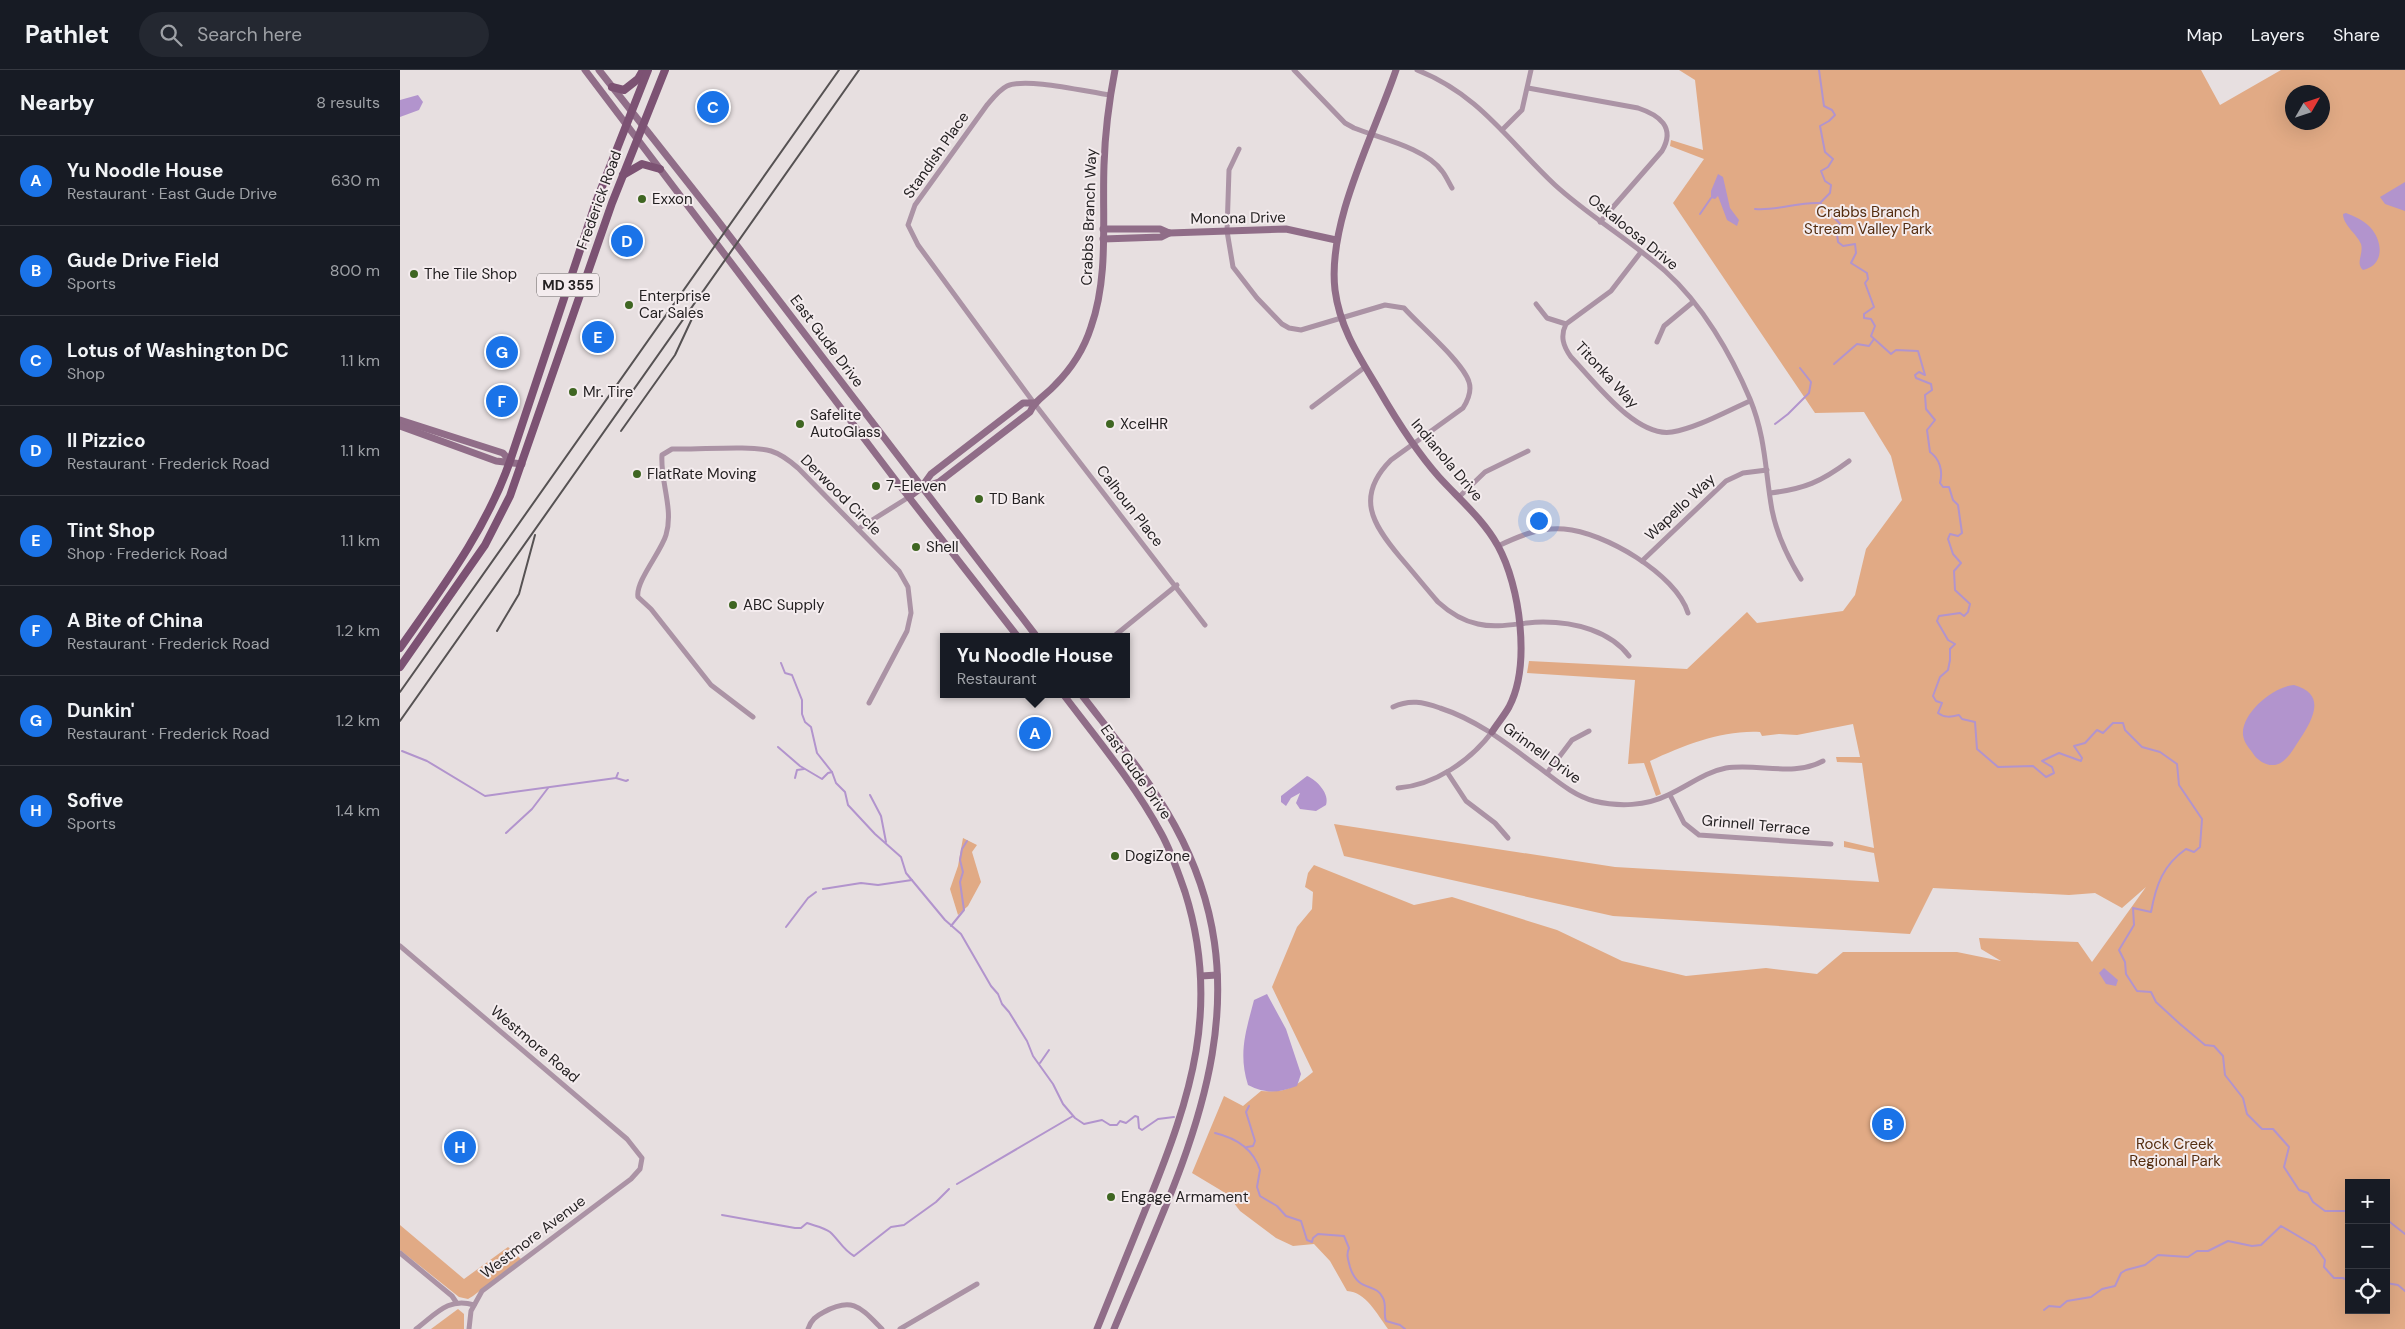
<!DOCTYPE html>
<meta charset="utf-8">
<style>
body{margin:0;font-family:"DM Sans",sans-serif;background:#242831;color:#f1f3f6}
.controls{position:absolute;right:15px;bottom:15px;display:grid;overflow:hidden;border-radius:0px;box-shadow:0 5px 20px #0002}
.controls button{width:45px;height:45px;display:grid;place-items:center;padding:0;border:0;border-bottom:1px solid #363941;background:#171b24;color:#f1f3f6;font:25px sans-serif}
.compass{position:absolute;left:1885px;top:15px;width:45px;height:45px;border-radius:50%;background:#171b24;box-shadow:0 5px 20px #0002;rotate:51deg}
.you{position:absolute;left:1138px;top:450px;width:18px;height:18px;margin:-12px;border:4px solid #fff;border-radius:50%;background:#1a73e8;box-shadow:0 0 0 8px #1a73e833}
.badge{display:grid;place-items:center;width:32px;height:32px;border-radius:50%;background:#1a73e8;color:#fff;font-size:16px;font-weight:700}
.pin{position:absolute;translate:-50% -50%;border:2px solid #fff;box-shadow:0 1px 5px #0006}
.popup{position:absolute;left:540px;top:563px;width:190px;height:65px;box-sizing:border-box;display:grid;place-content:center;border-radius:0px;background:#171b24;filter:drop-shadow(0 1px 4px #0005);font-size:16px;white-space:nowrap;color:#9ea1a6}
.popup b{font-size:19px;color:#f1f3f6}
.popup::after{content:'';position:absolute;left:50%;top:100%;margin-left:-10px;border:10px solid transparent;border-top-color:#171b24}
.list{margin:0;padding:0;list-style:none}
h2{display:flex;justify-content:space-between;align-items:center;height:65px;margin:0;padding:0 20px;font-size:21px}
h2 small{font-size:16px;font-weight:400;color:#9ea1a6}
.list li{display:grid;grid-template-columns:32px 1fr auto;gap:15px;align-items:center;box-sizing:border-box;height:90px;padding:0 20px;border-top:1px solid #363941}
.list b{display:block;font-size:19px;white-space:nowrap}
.list p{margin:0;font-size:16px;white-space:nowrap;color:#9ea1a6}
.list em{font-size:16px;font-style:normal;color:#9ea1a6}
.icon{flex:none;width:28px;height:28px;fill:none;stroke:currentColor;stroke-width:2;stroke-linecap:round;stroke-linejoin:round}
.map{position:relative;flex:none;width:2005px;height:1259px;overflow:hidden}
header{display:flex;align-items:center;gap:30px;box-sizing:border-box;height:70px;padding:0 25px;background:#171b24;border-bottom:1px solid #363941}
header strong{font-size:24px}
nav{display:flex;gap:28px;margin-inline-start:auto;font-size:18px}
.search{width:350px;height:45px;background:#242831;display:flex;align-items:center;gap:12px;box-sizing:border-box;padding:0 18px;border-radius:28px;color:#9ea1a6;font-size:19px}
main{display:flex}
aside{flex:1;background:#171b24}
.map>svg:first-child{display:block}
.green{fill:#e1aa85;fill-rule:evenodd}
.water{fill:#b294cd}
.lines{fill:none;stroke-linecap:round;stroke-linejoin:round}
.stream{stroke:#b294cd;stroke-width:2}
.street{stroke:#ab93a5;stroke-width:5}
.secondary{stroke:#906d88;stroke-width:7}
.primary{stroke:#7c5273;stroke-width:8}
.rail{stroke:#565253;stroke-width:2}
.poi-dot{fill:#3f6622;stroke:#f4ecee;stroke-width:2}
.labels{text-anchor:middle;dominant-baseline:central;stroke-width:4;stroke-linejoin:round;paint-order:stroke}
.shield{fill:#f4ecee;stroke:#625e5f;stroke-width:1}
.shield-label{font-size:14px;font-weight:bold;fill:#242122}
.street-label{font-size:15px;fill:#242122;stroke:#f4ecee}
.poi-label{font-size:15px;fill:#242122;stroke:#f4ecee;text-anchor:start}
.park-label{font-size:15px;fill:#552e11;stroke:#f4ecee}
</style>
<header>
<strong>Pathlet</strong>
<div class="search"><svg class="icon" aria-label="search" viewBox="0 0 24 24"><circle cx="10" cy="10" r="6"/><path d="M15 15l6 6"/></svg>Search here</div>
<nav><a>Map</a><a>Layers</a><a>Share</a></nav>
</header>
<main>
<aside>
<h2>Nearby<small>8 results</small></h2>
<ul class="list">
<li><span class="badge">A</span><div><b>Yu Noodle House</b><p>Restaurant · East Gude Drive</p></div><em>630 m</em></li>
<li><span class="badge">B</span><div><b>Gude Drive Field</b><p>Sports</p></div><em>800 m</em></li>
<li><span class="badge">C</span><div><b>Lotus of Washington DC</b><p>Shop</p></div><em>1.1 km</em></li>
<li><span class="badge">D</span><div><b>Il Pizzico</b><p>Restaurant · Frederick Road</p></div><em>1.1 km</em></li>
<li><span class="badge">E</span><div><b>Tint Shop</b><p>Shop · Frederick Road</p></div><em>1.1 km</em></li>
<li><span class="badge">F</span><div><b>A Bite of China</b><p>Restaurant · Frederick Road</p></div><em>1.2 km</em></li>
<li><span class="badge">G</span><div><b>Dunkin'</b><p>Restaurant · Frederick Road</p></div><em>1.2 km</em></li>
<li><span class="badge">H</span><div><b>Sofive</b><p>Sports</p></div><em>1.4 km</em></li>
</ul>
</aside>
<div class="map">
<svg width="2005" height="1259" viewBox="0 0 2005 1259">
<rect width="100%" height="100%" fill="#e7dfe0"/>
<!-- green -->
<g class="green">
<path d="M 1279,0 L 1801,0 L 1820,35 L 1881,0 L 2005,0 L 2005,1259 L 988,1259 C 977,1244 966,1222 947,1221 L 930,1191 L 914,1174 L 893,1176 L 876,1168 L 840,1141 L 827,1124 L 792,1103 L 824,1026 L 843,1036 L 861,1021 C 886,1023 895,1017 913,1002 L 872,917 L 897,857 L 912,839 L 913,822 L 905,817 L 908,803 L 914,795 L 1014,835 L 1052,827 L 1157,860 L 1222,891 L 1286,906 L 1366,898 L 1417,904 L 1443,882 L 1557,882 L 1601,891 L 1581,879 L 1579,868 L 1678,872 L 1692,892 L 1746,817 L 1722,838 L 1695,823 L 1669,825 L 1533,818 L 1510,864 L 1213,846 L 944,786 L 934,754 L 1215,797 L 1479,812 L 1474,783 L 1444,777 L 1444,771 L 1474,778 L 1462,693 L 1437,692 L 1436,687 L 1460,687 L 1453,654 L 1397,665 L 1379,664 L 1362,666 L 1360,662 C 1322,660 1285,675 1250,691 L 1261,724 L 1256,726 L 1244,693 L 1228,694 L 1235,610 L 1127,603 L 1129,591 L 1287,599 L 1347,542 L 1357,553 L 1443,541 L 1455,525 L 1466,479 L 1502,430 L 1491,386 L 1464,342 L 1415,343 L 1273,133 L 1304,89 L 1270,76 L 1271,70 L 1303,80 L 1295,10 ZM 1892,22 L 1922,22 L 1922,52 L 1892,52 ZM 1949,1113 L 1986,1113 L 1986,1240 L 1949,1240 Z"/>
<path d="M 563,768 L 577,775 L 572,782 L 581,812 L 568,836 L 558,845 L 550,819 L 558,796 Z"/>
<path d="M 0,1155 L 64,1209 L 108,1177 L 121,1189 L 73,1226 L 68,1229 L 59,1227 L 0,1180 Z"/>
<path d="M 58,1239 L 64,1244 L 64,1259 L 31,1259 Z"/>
</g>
<!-- water -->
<g class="water">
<path d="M 18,25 L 23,32 L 19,40 L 0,47 L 0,30 Z"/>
<path d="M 1318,104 L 1323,107 L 1330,138 L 1339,150 L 1337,156 L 1327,150 L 1318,126 L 1315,129 L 1311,128 L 1311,121 Z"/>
<path d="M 2005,112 L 2005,141 L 1985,134 L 1980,127 Z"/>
<path d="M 1946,143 C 1954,146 1963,150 1970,157 C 1983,171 1985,195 1963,200 C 1955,193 1964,184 1961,174 C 1957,164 1943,155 1943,144 Z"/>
<path d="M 1894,615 C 1927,624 1913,649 1900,669 C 1894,678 1886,694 1874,695 C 1865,696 1856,689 1852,682 C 1848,677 1844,672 1843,665 C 1841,643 1874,616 1894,615 Z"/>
<path d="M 907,706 C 917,710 930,724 926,735 L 916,741 L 900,739 L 896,733 L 900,723 L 891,728 L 886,736 L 881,732 L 881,726 Z"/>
<path d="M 1704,898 L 1718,910 L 1716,916 L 1706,914 L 1699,903 Z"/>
<path d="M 867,924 L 886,959 L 901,1004 L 897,1016 C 878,1023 866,1024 848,1015 C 838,983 846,961 854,930 Z"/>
</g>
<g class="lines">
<!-- stream -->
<g class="stream">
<path d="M 1419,0 L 1424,36 L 1432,40 L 1435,45 L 1429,51 L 1420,56 L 1425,82 L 1433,89 L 1428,97 L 1421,101 L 1425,111 L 1431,115 L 1430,123 L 1420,133 L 1446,160 L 1437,164 L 1438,172 L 1443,176 L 1455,174 L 1456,183 L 1451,193 L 1467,203 L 1468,209 L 1465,213 L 1474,237 L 1464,244 L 1464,248 L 1471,249 L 1475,256 L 1471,266 L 1491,284 L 1496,280 L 1518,281 L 1525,305 L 1519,302 L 1515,305 L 1516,308 L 1531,314 L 1532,320 L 1525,325 L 1526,339 L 1535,350 L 1527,360 L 1530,382 C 1540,389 1543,401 1540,413 L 1543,417 L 1549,417 L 1553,430 L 1558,435 L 1562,463 L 1558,466 L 1550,464 L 1548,469 L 1553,484 L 1561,493 L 1554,501 L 1555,520 L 1570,534 L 1568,542 L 1564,546 L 1560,543 L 1539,546 L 1537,551 L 1548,570 L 1555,574 L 1550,579 L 1550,590 L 1548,600 L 1540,607 L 1533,626 L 1536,631 L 1542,633 L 1538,643 C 1544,648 1551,647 1559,645 L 1562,649 L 1575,652 L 1577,679 L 1598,697 L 1633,696 L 1646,707 L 1654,703 L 1652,697 L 1642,691 L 1659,683 L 1681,691 L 1682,688 L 1674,676 L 1685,673 L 1697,660 L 1703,663 L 1713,653 L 1723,653 L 1725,660 L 1742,677 L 1760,682 L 1777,694 L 1779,715 L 1802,749 L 1800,777 L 1794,782 L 1786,779 C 1763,795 1756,815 1751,842 L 1733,838 L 1734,855 L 1719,880 L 1725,892 L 1726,904 L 1737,921 L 1751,922 L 1756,932 L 1780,954 L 1805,975 L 1814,976 L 1823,986 L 1825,1005 L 1843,1028 L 1847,1044 L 1862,1059 L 1873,1059 L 1889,1077 L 1884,1097 L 1899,1120 L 1908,1123 L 1913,1132 L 1925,1141 L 1949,1141"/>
<path d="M 1355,139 C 1378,141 1397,132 1419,133"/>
<path d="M 1300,144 L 1311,128"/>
<path d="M 1434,294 L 1457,274 L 1469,276 L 1474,269"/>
<path d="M 1375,354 L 1388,344 L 1409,323 L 1411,312 L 1400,298"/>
<path d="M 381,593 L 385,603 L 392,605 L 402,630 L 402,644 L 405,652 L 411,657 L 417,683 L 432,702 L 436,713 L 445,722 L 448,735 L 475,764 L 501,787 L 506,803 L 545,850 L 561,864 L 591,916 L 598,924 L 602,934 L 609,942 L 627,971 L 633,986 L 653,1014 L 663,1034 L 675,1048 L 684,1054 L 702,1050 L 710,1055 L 717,1055 L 720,1051 L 726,1053 L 735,1046 L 738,1047 L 739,1058 L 742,1060 L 758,1049 L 774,1047"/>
<path d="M 378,677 L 400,696 L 422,709 L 428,703 L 432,702"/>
<path d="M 2,681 L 27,691 L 85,726 L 216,708 L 218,703"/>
<path d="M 216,708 L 226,711 L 228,710"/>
<path d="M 395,708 L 397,700 L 404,699"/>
<path d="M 470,725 L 481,746 L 486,772"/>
<path d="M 106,763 L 132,739 L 148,718"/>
<path d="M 423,819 L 461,813 L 478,815 L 512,810"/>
<path d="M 551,856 L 564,840 L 560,812 L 563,802 L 560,790 L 562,779 L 567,771"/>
<path d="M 386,857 L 408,828 L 416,822"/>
<path d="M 640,993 L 649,980"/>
<path d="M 815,1063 C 836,1068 853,1078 860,1100 L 857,1117 L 860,1126 L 877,1136 L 886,1146 L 901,1151 L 907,1170 L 912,1172 L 913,1168 L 918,1164 L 944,1166 L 949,1178 C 946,1185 948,1189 950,1197 C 958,1223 976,1212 983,1228 C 987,1236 983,1244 986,1251 L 1000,1255 L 1005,1259"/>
<path d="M 847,1077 L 853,1076 L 855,1071 L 846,1042 L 849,1036"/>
<path d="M 557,1114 L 673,1046"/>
<path d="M 322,1145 L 395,1158 L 401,1158 L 407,1153 C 415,1156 423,1157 430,1162 C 439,1170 443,1180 454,1186 L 491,1157 L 504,1155 L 536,1132 L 549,1119"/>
<path d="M 1986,1149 L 2005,1164"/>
<path d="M 1986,1213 L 1998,1215 L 2005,1221"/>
<path d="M 1644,1240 L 1649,1236 L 1660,1237 L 1667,1231 L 1691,1227 L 1702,1219 L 1715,1216 L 1721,1203 L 1726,1200 L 1745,1195 L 1758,1185 L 1788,1187 L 1797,1181 L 1808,1181 L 1828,1171 L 1852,1176 L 1861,1175 L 1881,1156 L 1915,1176 L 1925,1190 L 1924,1197 L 1934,1208 L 1943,1208 L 1949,1211"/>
</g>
<!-- street -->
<g class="street">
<path d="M 894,0 L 945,53 L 954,58 C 979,68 1026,78 1042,101 C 1046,106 1049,113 1052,118"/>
<path d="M 1017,0 C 1079,24 1109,72 1155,115 C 1189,146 1230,170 1265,201 C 1302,234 1331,284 1350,329 C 1366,368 1365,401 1372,440 C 1377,465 1388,488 1401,509"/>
<path d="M 1128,18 L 1238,38 C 1259,45 1276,57 1262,81 L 1200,152"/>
<path d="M 710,25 C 687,22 626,7 607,16 C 599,20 593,28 587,35 L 515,135 L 508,155 L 518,175 L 634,333 L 805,555"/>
<path d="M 1102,60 L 1122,40 L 1131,0"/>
<path d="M 839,79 L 829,100 L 827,161 L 833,197 L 857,228 L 882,254 L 889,258 L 901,260 L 985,235 L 1004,238 C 1019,255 1063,292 1069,312 C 1072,321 1068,330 1063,338 L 991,390 C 955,426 972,454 1000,487 C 1013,502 1025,517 1038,532 C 1049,542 1063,551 1078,554 C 1099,559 1122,552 1143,552 C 1175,552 1210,561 1229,586"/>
<path d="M 1241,182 L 1211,221 L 1166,254 C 1160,266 1163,276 1171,287 C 1194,311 1236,368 1272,362 C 1297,358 1327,341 1350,331"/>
<path d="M 1136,234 L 1147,248 L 1166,254"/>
<path d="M 1257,272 L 1264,256 L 1293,232"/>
<path d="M 912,337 L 965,297"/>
<path d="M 1370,423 C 1404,419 1421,412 1449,391"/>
<path d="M 1059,427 L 1085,402 L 1128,381"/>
<path d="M 458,459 L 509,427"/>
<path d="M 1098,476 C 1119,466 1140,457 1164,459 C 1204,462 1276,504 1288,543"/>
<path d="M 1242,491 L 1326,411 L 1343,403 L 1367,400"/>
<path d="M 713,567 L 777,515"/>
<path d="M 993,637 C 1010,629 1023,632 1040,638 C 1077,650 1106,673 1137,696 C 1155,709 1172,725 1194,731 C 1219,737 1246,736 1268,725 C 1288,716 1305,702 1326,698 C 1358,693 1394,707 1423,691"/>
<path d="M 353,647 L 311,615 L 251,539 L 238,527 C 235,512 261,482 266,465 C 274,439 260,411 262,385 L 272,379 C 299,380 349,375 371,381 C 381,384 390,391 398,398 L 499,501 L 508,517 L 511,543 L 507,561 L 469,633"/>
<path d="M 1047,702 L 1066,731 L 1095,753 L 1108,768"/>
<path d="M 1147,703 L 1172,670 L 1189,661"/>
<path d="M 998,718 C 1035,715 1070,691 1092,662"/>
<path d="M 1270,725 L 1284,753 L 1299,765 L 1431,774"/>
<path d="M 0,876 L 227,1069 L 242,1088 L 240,1099 L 231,1109 L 82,1221 L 71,1241 L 69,1259"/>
<path d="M 0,1183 L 52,1226 L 56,1232"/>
<path d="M 16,1259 C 36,1244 48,1227 74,1235"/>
<path d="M 408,1259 C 411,1250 416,1246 424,1242 C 453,1226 461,1238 482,1259"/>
<path d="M 500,1259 L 577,1214"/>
</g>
<!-- secondary -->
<g class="secondary">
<path d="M 185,0 L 497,412 L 618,567"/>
<path d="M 199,0 L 315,147 L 637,567"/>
<path d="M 996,0 C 974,65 927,152 935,220 C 940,259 960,288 979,320 C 997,351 1015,380 1039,407 C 1059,429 1083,449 1098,476 C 1120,516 1131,595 1109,637 C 1104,646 1097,654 1092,662"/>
<path d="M 703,159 L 760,159 L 769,163 L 886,159 L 936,170"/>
<path d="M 703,169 L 761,167 L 769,163"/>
<path d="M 0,350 L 103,383 L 110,391"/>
<path d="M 0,356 L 96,391 L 122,394"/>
<path d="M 521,418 L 539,412 L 630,342 C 635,330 646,325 655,315 C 671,299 684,279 691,257 C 709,206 702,149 704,95 C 705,63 709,31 715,0"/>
<path d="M 509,427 L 521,418 L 531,404 L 623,333 L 634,333"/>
<path d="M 663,624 C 697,669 734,713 761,763 C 771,781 778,802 785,822 C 821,936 791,1027 748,1133 C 731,1175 714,1217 697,1259"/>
<path d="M 681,624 C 714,667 749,708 775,756 C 872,934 783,1092 714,1259"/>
<path d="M 801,906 L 817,905"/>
</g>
<!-- primary -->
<g class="primary">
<path d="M 212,17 L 224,20 L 238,9 L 242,2"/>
<path d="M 223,105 L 242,94 L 260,99"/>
<path d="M 0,578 C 42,518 86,460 110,391 L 196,132 L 248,0"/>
<path d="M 0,597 L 85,475 L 110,426 L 212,133 L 265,0"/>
</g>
<!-- rail -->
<g class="rail">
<path d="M 221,361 L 275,285 L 296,240"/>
<path d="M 97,561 L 119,524 L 135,465"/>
<path d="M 0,622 L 439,0"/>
<path d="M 0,651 L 459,0"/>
</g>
</g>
<!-- markers -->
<g class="poi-dot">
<circle cx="242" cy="129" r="5"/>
<circle cx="14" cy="204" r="5"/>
<circle cx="229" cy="235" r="5"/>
<circle cx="173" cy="322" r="5"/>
<circle cx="400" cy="354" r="5"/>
<circle cx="710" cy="354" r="5"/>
<circle cx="237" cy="404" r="5"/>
<circle cx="476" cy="416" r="5"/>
<circle cx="579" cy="429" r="5"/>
<circle cx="516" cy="477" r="5"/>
<circle cx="333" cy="535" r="5"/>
<circle cx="715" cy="786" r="5"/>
<circle cx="711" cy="1127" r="5"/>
</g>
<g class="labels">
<!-- shield labels -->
<rect class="shield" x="137" y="203.5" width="62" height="23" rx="4"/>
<g class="shield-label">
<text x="168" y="215">MD 355</text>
</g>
<!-- street labels -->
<g class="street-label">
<text transform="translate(536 85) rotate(-55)">Standish Place</text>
<text transform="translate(199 130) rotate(-70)">Frederick Road</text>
<text transform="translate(689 147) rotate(-88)">Crabbs Branch Way</text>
<text transform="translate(838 148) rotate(-1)">Monona Drive</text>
<text transform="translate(1233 162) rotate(39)">Oskaloosa Drive</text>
<text transform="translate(427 271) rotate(53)">East Gude Drive</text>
<text transform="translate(1207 305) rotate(47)">Titonka Way</text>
<text transform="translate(1047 390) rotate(50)">Indianola Drive</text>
<text transform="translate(441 425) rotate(45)">Derwood Circle</text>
<text transform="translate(730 436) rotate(52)">Calhoun Place</text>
<text transform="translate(1280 437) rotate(-43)">Wapello Way</text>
<text transform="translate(1142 683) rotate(36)">Grinnell Drive</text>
<text transform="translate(736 702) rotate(55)">East Gude Drive</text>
<text transform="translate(1356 755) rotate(5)">Grinnell Terrace</text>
<text transform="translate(135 974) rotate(40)">Westmore Road</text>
<text transform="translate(133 1167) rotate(-37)">Westmore Avenue</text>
</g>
<!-- poi labels -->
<g class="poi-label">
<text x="252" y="129">Exxon</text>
<text x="24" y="204">The Tile Shop</text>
<text x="239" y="226">Enterprise<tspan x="239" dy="17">Car Sales</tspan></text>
<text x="183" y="322">Mr. Tire</text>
<text x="410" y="345">Safelite<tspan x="410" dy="17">AutoGlass</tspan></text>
<text x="720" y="354">XcelHR</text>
<text x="247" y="404">FlatRate Moving</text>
<text x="486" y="416">7-Eleven</text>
<text x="589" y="429">TD Bank</text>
<text x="526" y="477">Shell</text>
<text x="343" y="535">ABC Supply</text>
<text x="725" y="786">DogiZone</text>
<text x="721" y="1127">Engage Armament</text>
</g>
<!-- park labels -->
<g class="park-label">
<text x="1468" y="142">Crabbs Branch<tspan x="1468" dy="17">Stream Valley Park</tspan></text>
<text x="1775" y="1074">Rock Creek<tspan x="1775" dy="17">Regional Park</tspan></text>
</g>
</g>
</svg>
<div class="controls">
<button>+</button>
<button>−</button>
<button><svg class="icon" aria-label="locate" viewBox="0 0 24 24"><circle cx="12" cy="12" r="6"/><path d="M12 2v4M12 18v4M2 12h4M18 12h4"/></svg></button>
</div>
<svg class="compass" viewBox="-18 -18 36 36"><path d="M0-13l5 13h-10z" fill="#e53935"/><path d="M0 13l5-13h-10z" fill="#9ea1a6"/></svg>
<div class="you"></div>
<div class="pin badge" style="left:635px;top:663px">A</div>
<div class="popup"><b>Yu Noodle House</b>Restaurant</div>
<div class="pin badge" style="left:1488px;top:1054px">B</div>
<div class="pin badge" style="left:313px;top:37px">C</div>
<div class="pin badge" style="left:227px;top:171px">D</div>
<div class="pin badge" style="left:198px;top:267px">E</div>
<div class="pin badge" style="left:102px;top:331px">F</div>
<div class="pin badge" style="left:102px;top:282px">G</div>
<div class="pin badge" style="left:60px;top:1077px">H</div>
</div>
</main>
